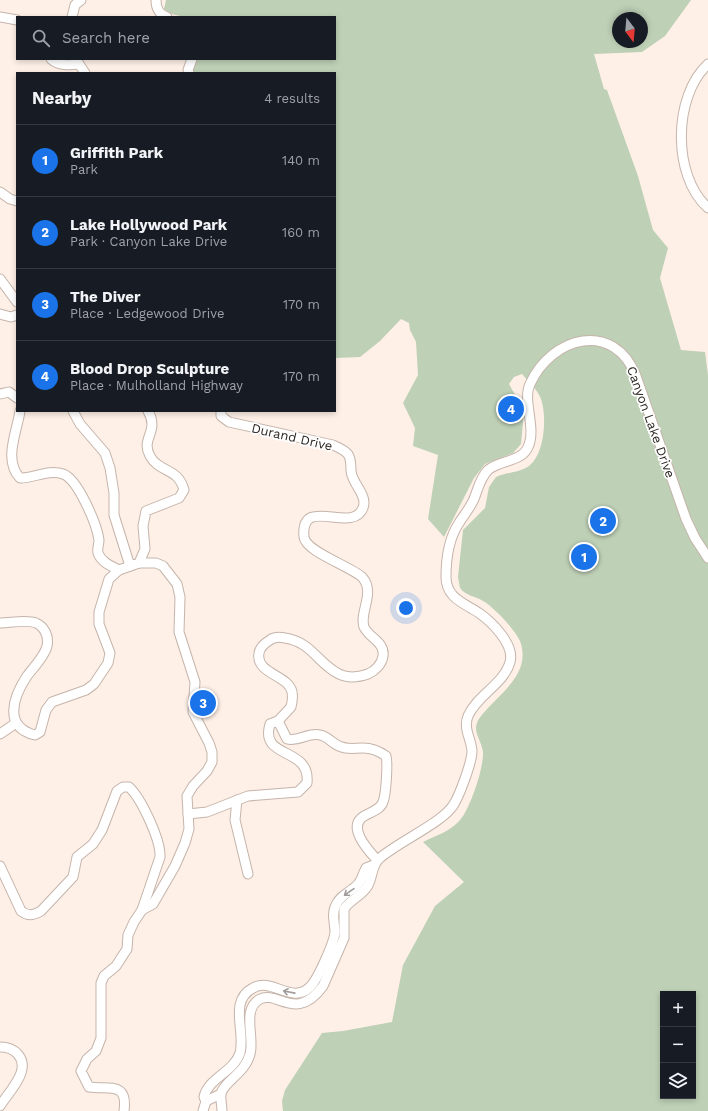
<!DOCTYPE html>
<meta charset="utf-8">
<style>
body{margin:0;font-family:"Work Sans",sans-serif;background:#20242c;color:#f1f3f6}
.controls{position:absolute;right:12px;bottom:12px;display:grid;overflow:hidden;border-radius:0px;box-shadow:0 2px 6px #0003}
.controls button{width:36px;height:36px;display:grid;place-items:center;padding:0;border:0;border-bottom:1px solid #363941;background:#171b24;color:#f1f3f6;font:20px sans-serif}
.compass{position:absolute;left:612px;top:12px;width:36px;height:36px;border-radius:50%;background:#171b24;box-shadow:0 2px 6px #0003;rotate:164deg}
.you{position:absolute;left:406px;top:608px;width:14px;height:14px;margin:-10px;border:3px solid #fff;border-radius:50%;background:#1a73e8;box-shadow:0 0 0 6px #1a73e833}
.badge{display:grid;place-items:center;width:26px;height:26px;border-radius:50%;background:#1a73e8;color:#fff;font-size:13px;font-weight:700}
.pin{position:absolute;translate:-50% -50%;border:2px solid #fff;box-shadow:0 1px 4px #0006}
.list{margin:0;padding:0;list-style:none}
h2{display:flex;justify-content:space-between;align-items:center;height:52px;margin:0;padding:0 16px;font-size:17px}
h2 small{font-size:13px;font-weight:400;color:#9ea1a6}
.list li{display:grid;grid-template-columns:26px 1fr auto;gap:12px;align-items:center;box-sizing:border-box;height:72px;padding:0 16px;border-top:1px solid #363941}
.list b{display:block;font-size:15px;white-space:nowrap}
.list p{margin:0;font-size:13px;white-space:nowrap;color:#9ea1a6}
.list em{font-size:13px;font-style:normal;color:#9ea1a6}
.icon{flex:none;width:22px;height:22px;fill:none;stroke:currentColor;stroke-width:2;stroke-linecap:round;stroke-linejoin:round}
.map{position:relative;flex:none;width:708px;height:1111px;overflow:hidden}
.search{position:absolute;background:#171b24;box-shadow:0 2px 6px #0003;left:16px;top:16px;width:320px;height:44px;display:flex;align-items:center;gap:10px;box-sizing:border-box;padding:0 14px;border-radius:0px;color:#9ea1a6;font-size:15px}
.panel{position:absolute;background:#171b24;box-shadow:0 2px 6px #0003;left:16px;top:72px;width:320px;height:340px;border-radius:0px}
.map>svg:first-child{display:block}
.green{fill:#bed0b6;fill-rule:evenodd}
.lines{fill:none;stroke-linecap:round;stroke-linejoin:round}
.minor-casing{stroke:#c5b4aa;stroke-width:11}
.minor{stroke:#fff;stroke-width:9}
.oneway{stroke:#a09d9c}
.labels{text-anchor:middle;dominant-baseline:central;stroke-width:3.5;stroke-linejoin:round;paint-order:stroke}
.street-label{font-size:13px;fill:#2c2622;stroke:#fff}
</style>
<div class="map">
<svg width="708" height="1111" viewBox="0 0 708 1111">
<rect width="100%" height="100%" fill="#fef0e7"/>
<!-- green -->
<path class="green" d="M 166,0 L 691,0 L 665,36 L 642,52 L 594,54 L 604,89 L 607,90 L 638,176 L 653,230 L 668,248 L 660,278 L 681,350 L 705,352 L 708,375 L 708,1111 L 283,1111 L 282,1101 L 285,1090 L 322,1033 L 343,1031 L 392,1022 L 403,965 L 435,906 L 464,882 L 423,842 C 435,836 451,831 460,820 C 470,809 484,767 483,752 C 482,742 473,732 477,723 C 479,717 484,713 488,708 C 505,690 531,670 520,641 C 516,631 493,606 483,601 C 475,596 466,596 460,588 L 458,577 L 463,530 L 485,508 L 489,487 L 496,477 C 507,472 519,473 529,466 C 545,454 547,416 541,399 C 537,389 528,381 522,374 L 514,377 L 509,384 L 524,411 L 521,444 L 513,453 L 485,464 L 474,478 L 444,537 L 428,519 L 438,455 L 413,446 L 415,428 L 403,403 L 418,375 L 416,342 L 410,330 L 409,323 L 401,319 L 380,341 L 360,357 L 335,358 L 335,73 L 193,73 L 192,70 L 195,59 L 335,59 L 335,17 L 184,17 L 172,14 L 164,9 ZM 618,18 L 642,18 L 642,42 L 618,42 ZM 663,994 L 693,994 L 693,1096 L 663,1096 Z"/>
<g class="lines">
<defs>
<g id="minor">
<path d="M 156,0 C 156,9 159,14 167,17"/>
<path d="M 0,17 L 17,20"/>
<path d="M 72,17 L 75,5 L 81,0"/>
<path d="M 51,59 C 59,66 69,65 79,64"/>
<path d="M 79,64 L 85,73"/>
<path d="M 708,64 C 673,96 672,176 708,208"/>
<path d="M 189,73 L 188,70 L 192,59"/>
<path d="M 0,192 L 10,199 L 17,201"/>
<path d="M 0,279 L 17,302"/>
<path d="M 0,314 L 11,317 L 17,315"/>
<path d="M 0,394 L 9,392 L 17,398"/>
<path d="M 20,411 C 17,432 3,460 20,478 C 34,478 49,469 63,474 C 78,479 97,525 99,540 C 99,544 97,549 98,553 C 101,562 111,566 119,570 L 139,563 L 145,549 L 143,526 L 146,511 L 179,498 L 184,490 C 178,467 159,473 150,456 C 140,438 160,432 148,411"/>
<path d="M 73,411 L 80,424 L 105,453 L 110,468 L 114,493 L 114,515 L 130,566"/>
<path d="M 0,623 C 11,623 26,619 36,623 C 45,627 49,637 47,646 C 45,656 33,668 27,676 C 13,697 3,727 35,735 L 40,732 L 46,710 L 52,702 L 86,690 L 94,684 L 108,663 L 110,653 L 99,624 L 99,612 L 109,579 L 119,570"/>
<path d="M 278,721 L 287,739 C 299,742 308,732 320,735 C 327,736 332,743 339,746 C 347,750 354,748 363,748 C 372,748 379,751 386,756 C 388,763 386,795 383,802 C 380,810 371,812 364,816 C 346,827 369,851 377,860"/>
<path d="M 0,734 L 16,723"/>
<path d="M 237,800 L 235,820 L 248,874"/>
<path d="M 188,814 L 207,812 L 248,796 L 298,792 L 307,783 C 311,746 259,760 270,724 L 278,721 L 291,707 C 292,703 293,697 292,692 C 289,675 255,674 259,653 C 260,647 265,643 270,640 C 274,637 280,637 285,638 C 312,642 318,664 339,674 C 349,679 359,677 368,674 C 375,671 382,664 383,656 C 385,642 369,638 364,627 C 359,612 376,592 362,577 C 350,566 306,552 304,537 C 300,494 352,535 363,508 C 368,495 352,484 351,471 C 351,454 349,452 333,445 L 229,422 L 221,416 L 221,411"/>
<path d="M 0,866 L 21,911 C 28,916 32,916 41,911 L 73,877 L 77,857 L 93,844 L 102,830 L 117,791 L 123,787 L 129,787 C 141,798 161,840 160,857 L 142,910"/>
<path d="M 0,1047 C 15,1047 26,1058 21,1073 C 17,1085 6,1096 0,1106"/>
<path d="M 206,1101 L 204,1097 C 208,1078 234,1072 240,1053 C 246,1032 228,1001 253,988 C 272,977 292,1005 310,987 C 318,979 334,943 335,932 C 335,923 331,914 336,905 C 340,895 351,892 358,884 C 362,880 363,873 366,868 L 374,865"/>
<path d="M 124,1111 C 128,1081 109,1090 89,1087 L 81,1071 L 87,1059 L 96,1051 L 101,1038 L 101,983 L 104,976 L 116,966 L 127,949 L 128,935 L 134,922 L 142,910 L 153,904 L 175,866 L 185,843 L 189,829 L 187,796 L 193,786 L 207,771 L 212,762 L 212,752 L 209,743 L 193,712 L 195,682 L 179,632 L 180,597 L 177,584 L 163,566 L 156,563 L 139,563"/>
<path d="M 203,1111 L 206,1101 L 221,1094"/>
<path d="M 222,1111 C 222,1106 220,1098 221,1093 C 226,1080 245,1073 250,1054 C 255,1038 241,1009 260,999 C 278,990 296,1023 323,986 L 344,938 L 344,909 C 350,900 361,896 367,887 C 373,878 371,865 380,858 C 398,842 444,822 454,804 C 460,794 472,762 472,751 C 471,738 463,729 468,716 C 477,695 504,684 510,662 C 515,645 492,622 479,613 C 464,603 446,598 446,577 C 446,559 449,538 459,523 C 464,515 470,508 474,499 C 478,489 480,478 488,470 C 499,460 522,462 528,447 C 537,428 522,401 530,384 C 552,336 614,320 636,376 L 686,519 L 695,538 L 708,558"/>
</g>
</defs>
<!-- minor casing -->
<use href="#minor" class="minor-casing"/>
<!-- minor -->
<use href="#minor" class="minor"/>
</g>
<!-- one-way arrows -->
<defs><path id="oneway-shaft" d="M-6 0H5M1.5-3L5.5 0L1.5 3" fill="none" stroke-width="1.6" stroke-linecap="round" stroke-linejoin="round"/></defs>
<g class="oneway">
<use href="#oneway-shaft" transform="translate(349 892) rotate(145)"/>
<use href="#oneway-shaft" transform="translate(289 992) rotate(-169)"/>
</g>
<g class="labels">
<!-- street labels -->
<g class="street-label">
<text transform="translate(651 422) rotate(70)">Canyon Lake Drive</text>
<text transform="translate(292 437) rotate(13)">Durand Drive</text>
</g>
</g>
</svg>
<div class="controls">
<button>+</button>
<button>−</button>
<button><svg class="icon" aria-label="layers" viewBox="0 0 24 24"><path d="M12 4l9 5-9 5-9-5zM3 14l9 5 9-5"/></svg></button>
</div>
<svg class="compass" viewBox="-18 -18 36 36"><path d="M0-13l5 13h-10z" fill="#e53935"/><path d="M0 13l5-13h-10z" fill="#9ea1a6"/></svg>
<div class="you"></div>
<div class="pin badge" style="left:584px;top:557px">1</div>
<div class="pin badge" style="left:603px;top:521px">2</div>
<div class="pin badge" style="left:203px;top:703px">3</div>
<div class="pin badge" style="left:511px;top:409px">4</div>
<div class="search"><svg class="icon" aria-label="search" viewBox="0 0 24 24"><circle cx="10" cy="10" r="6"/><path d="M15 15l6 6"/></svg>Search here</div>
<section class="panel">
<h2>Nearby<small>4 results</small></h2>
<ul class="list">
<li><span class="badge">1</span><div><b>Griffith Park</b><p>Park</p></div><em>140 m</em></li>
<li><span class="badge">2</span><div><b>Lake Hollywood Park</b><p>Park · Canyon Lake Drive</p></div><em>160 m</em></li>
<li><span class="badge">3</span><div><b>The Diver</b><p>Place · Ledgewood Drive</p></div><em>170 m</em></li>
<li><span class="badge">4</span><div><b>Blood Drop Sculpture</b><p>Place · Mulholland Highway</p></div><em>170 m</em></li>
</ul>
</section>
</div>
